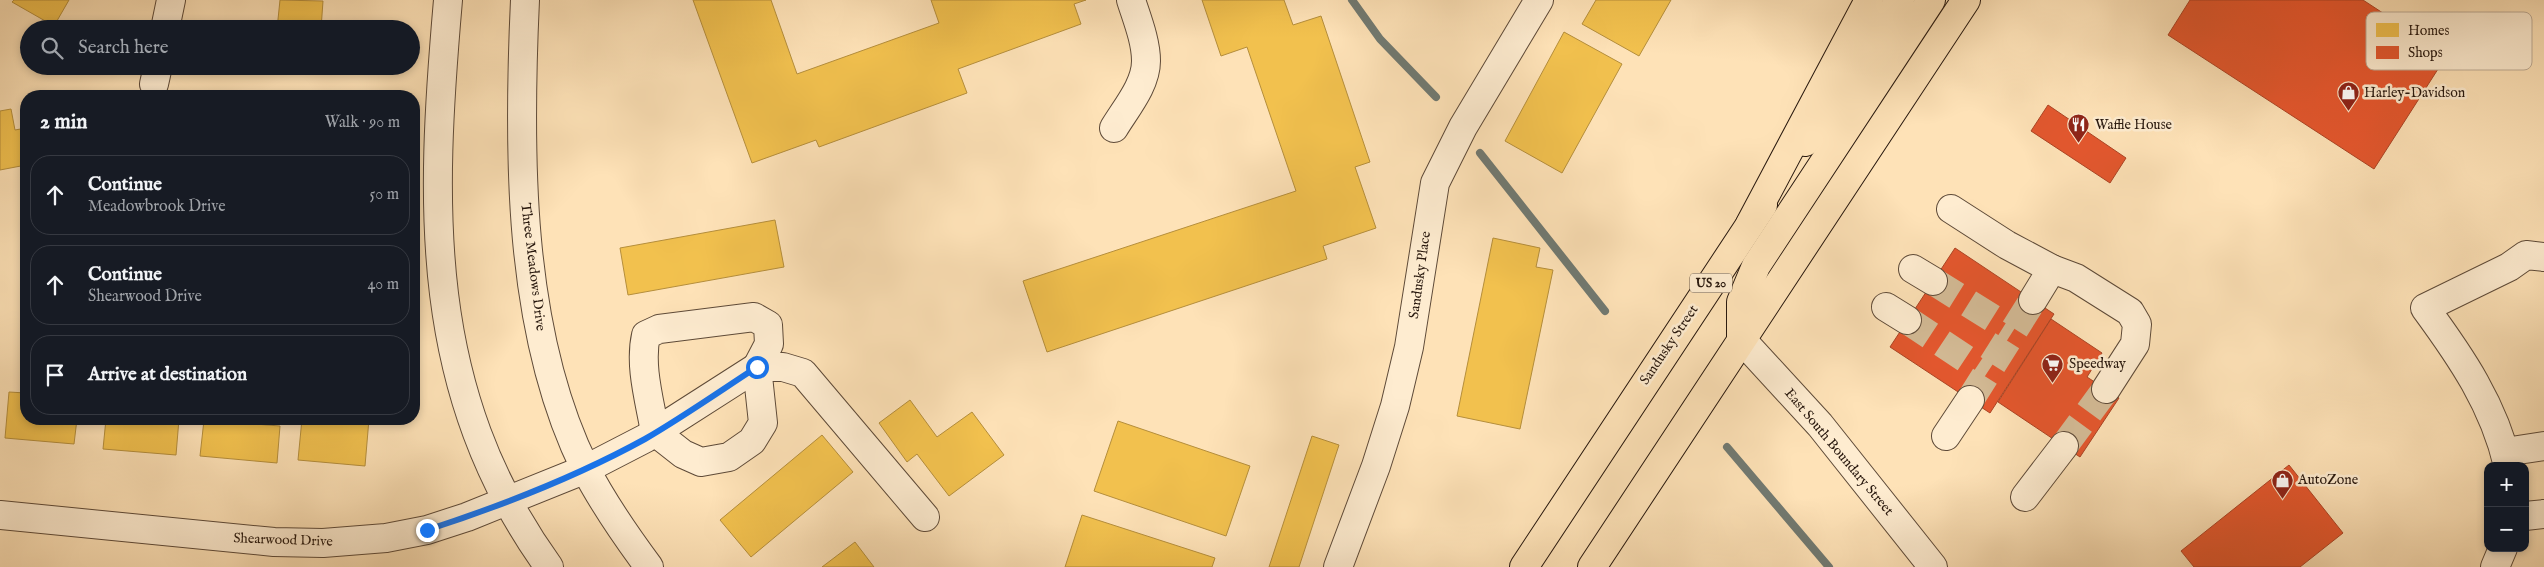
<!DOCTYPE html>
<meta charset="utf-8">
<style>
body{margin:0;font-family:"IM FELL English",serif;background:#20242c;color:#f1f3f6}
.controls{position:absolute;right:15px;bottom:15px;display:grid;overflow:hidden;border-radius:10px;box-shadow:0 2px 8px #0003}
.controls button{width:45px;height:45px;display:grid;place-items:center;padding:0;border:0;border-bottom:1px solid #363941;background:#171b24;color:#f1f3f6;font:25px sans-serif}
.stop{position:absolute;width:15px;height:15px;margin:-11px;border:4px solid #1a73e8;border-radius:50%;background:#fff}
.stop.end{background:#1a73e8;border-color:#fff;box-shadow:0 1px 5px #0008}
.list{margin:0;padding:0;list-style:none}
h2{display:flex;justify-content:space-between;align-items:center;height:65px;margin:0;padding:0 20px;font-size:21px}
h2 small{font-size:16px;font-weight:400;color:#9ea1a6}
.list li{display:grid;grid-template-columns:32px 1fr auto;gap:15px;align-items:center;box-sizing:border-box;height:80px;margin:0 10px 10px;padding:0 10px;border:1px solid #363941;border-radius:20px}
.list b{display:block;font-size:19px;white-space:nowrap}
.list p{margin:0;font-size:16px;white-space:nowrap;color:#9ea1a6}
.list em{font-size:16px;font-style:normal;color:#9ea1a6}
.icon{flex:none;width:28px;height:28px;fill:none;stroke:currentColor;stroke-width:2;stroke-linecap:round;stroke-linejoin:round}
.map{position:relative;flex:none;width:2544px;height:567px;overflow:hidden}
.search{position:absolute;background:#171b24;box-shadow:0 2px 8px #0003;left:20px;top:20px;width:400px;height:55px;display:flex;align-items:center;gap:12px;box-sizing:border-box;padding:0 18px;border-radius:28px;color:#9ea1a6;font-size:19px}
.panel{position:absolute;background:#171b24;box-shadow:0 2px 8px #0003;left:20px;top:90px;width:400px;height:335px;border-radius:20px}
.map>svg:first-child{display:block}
.homes{fill:#f2c14e;stroke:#b58e3b}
.shops{fill:#e4572e;stroke:#ac4424}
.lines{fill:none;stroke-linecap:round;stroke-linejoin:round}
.stream{stroke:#717a72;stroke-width:8}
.minor-tunnel{stroke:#d3ba95;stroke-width:28;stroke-dasharray:28 14;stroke-linecap:butt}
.minor-casing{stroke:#5e4a38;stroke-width:30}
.major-casing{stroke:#28180e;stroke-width:30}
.highway-casing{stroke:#28180e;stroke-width:30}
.minor{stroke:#feecd0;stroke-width:28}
.major{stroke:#fee2b7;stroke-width:28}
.highway{stroke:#fee2b7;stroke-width:28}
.route{stroke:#1a73e8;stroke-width:6}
.labels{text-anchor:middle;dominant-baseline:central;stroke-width:5;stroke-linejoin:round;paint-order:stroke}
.shield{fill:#feecd0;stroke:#685848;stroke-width:1}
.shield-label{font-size:12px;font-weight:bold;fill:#28180e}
.poi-label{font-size:14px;fill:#28180e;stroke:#feecd0;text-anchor:start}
.street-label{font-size:14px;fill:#28180e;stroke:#feecd0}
.key{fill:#feecd0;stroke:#beac96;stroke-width:1}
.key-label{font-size:14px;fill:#28180e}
</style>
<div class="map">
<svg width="2544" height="567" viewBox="0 0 2544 567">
<rect width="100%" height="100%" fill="#fee2b7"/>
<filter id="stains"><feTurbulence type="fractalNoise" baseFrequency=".004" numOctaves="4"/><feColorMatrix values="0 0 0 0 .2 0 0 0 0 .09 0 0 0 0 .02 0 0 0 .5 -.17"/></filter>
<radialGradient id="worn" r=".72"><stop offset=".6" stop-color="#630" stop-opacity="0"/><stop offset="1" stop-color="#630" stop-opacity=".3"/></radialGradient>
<!-- homes -->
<g class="homes">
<path d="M 14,0 L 69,0 L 54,26 L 12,2 Z"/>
<path d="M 280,0 L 323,1 L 321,29 L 277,29 Z"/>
<path d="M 693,0 L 771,0 L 797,74 L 939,23 L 931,0 L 1086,0 L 1074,4 L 1081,24 L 958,69 L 967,93 L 819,147 L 816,140 L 752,163 Z"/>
<path d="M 1202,0 L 1284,0 L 1293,25 L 1321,16 L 1370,162 L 1355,167 L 1376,228 L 1323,246 L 1327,259 L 1047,352 L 1023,281 L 1296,191 L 1247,47 L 1221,56 Z"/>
<path d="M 1596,0 L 1671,0 L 1639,56 L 1582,24 Z"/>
<path d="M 1564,32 L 1622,64 L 1562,173 L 1505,141 Z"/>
<path d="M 275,66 L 317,66 L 317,70 Z"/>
<path d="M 11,109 L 15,130 L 26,128 L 26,165 L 0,170 L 0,111 Z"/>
<path d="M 775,220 L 784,267 L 628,295 L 620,248 Z"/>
<path d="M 1493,238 L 1540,248 L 1536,267 L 1553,270 L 1520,429 L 1457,416 Z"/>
<path d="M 9,392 L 26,393 L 26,419 L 77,419 L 74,444 L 5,438 Z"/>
<path d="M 910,400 L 937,437 L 972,412 L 1004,455 L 949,496 L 917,454 L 907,462 L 879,423 Z"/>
<path d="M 106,419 L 179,419 L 176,455 L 103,449 Z"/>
<path d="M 302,419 L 369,419 L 365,466 L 298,460 Z"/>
<path d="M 204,420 L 280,426 L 277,463 L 200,456 Z"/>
<path d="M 1118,421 L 1250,466 L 1226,536 L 1094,491 Z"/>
<path d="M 822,435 L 853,472 L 751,557 L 720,520 Z"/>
<path d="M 1312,436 L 1339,445 L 1299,567 L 1269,567 Z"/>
<path d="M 1082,515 L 1215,558 L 1212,567 L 1065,567 Z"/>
<path d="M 855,542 L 874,567 L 822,567 Z"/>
</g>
<!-- shops -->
<g class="shops">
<path d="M 2190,0 L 2363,0 L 2447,55 L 2374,169 L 2168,35 Z"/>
<path d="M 2048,105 L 2126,158 L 2110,183 L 2031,131 Z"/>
<path d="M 1955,248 L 2054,314 L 1990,413 L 1890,347 Z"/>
<path d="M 2051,319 L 2102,353 L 2087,377 L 2119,398 L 2080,457 L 1998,402 Z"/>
<path d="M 2289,465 L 2343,533 L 2300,567 L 2194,567 L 2181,551 Z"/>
</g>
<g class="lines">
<!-- stream -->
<g class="stream">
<path d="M 1352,0 L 1380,39 L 1436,97"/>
<path d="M 1480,153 L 1605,311"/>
<path d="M 1727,447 L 1829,567"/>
</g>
<!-- minor-tunnel -->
<g class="minor-tunnel">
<path d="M 1933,281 L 2013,331"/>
<path d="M 1907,320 L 1987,373"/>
<path d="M 1970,400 L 2033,300"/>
<path d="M 2064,446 L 2106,389"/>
</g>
<defs>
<g id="minor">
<path d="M 448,0 C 430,206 422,391 549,567"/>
<path d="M 525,0 C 518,150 517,331 585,468 C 603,503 626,536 649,567"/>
<path d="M 165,29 L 171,0"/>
<path d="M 154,84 L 158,66"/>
<path d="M 1114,128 C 1126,108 1146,85 1146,61 C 1146,41 1137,19 1131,0"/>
<path d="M 1951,209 L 2007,245 L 2052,269 L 2033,300"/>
<path d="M 1913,269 L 1933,281"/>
<path d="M 2052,269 L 2076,278 L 2130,312 L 2137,324 L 2135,344 L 2106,389"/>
<path d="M 1886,307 L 1907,320"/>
<path d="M 754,317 L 768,325 L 769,344 L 757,367 L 763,423 L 752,441 L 729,457 L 701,462 L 683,454 L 655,432 C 650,402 639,366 646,335 L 659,329 Z"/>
<path d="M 1741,339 L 1820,425 L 1933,567"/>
<path d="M 757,367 L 783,367 L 803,373 L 925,517"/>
<path d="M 1946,436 L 1970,400"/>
<path d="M 2505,452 L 2544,446"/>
<path d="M 2508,466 C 2494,405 2461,357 2425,308 L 2509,267 L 2526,255 L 2544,257"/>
<path d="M 2025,497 L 2064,446"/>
<path d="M 0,515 L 274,542 L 323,543 L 386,538 L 427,530 L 467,517 L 586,469 L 646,438 L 757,367"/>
<path d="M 2525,516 L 2544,514"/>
<path d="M 1338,567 L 1376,466 L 1395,406 L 1409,347 L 1435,183 L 1463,127 L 1539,0"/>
<path d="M 2495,567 L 2503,548"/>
</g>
<g id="major">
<path d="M 1805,142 L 1900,0"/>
<path d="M 1741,339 L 1741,302 L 1756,266 L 1931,0"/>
<path d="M 1524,567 L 1763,205"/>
<path d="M 1592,567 L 1966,0"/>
</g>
<path id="highway" d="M 1750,224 L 1869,0"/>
</defs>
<!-- minor casing -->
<use href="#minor" class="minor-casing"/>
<!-- major casing -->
<use href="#major" class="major-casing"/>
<!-- highway casing -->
<use href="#highway" class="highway-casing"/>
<!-- minor -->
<use href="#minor" class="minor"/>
<!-- major -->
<use href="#major" class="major"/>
<!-- highway -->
<use href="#highway" class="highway"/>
</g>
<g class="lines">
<!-- route -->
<path class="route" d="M 427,530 C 501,506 576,477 645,439 C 683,417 720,391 757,367"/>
</g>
<!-- icons -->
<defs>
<symbol id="shop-pin" viewBox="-11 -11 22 30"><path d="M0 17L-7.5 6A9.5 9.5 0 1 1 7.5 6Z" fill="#8f2418" stroke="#feecd0"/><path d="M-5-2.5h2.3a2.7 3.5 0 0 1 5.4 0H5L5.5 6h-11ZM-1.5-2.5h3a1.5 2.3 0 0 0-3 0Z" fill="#fff"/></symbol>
<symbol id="restaurant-pin" viewBox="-11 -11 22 30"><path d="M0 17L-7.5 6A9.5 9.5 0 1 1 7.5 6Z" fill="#8f2418" stroke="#feecd0"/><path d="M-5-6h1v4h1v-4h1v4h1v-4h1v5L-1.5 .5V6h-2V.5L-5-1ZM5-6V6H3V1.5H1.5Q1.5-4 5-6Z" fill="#fff"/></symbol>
<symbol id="supermarket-pin" viewBox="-11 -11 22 30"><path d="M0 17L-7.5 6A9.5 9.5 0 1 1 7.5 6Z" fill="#8f2418" stroke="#feecd0"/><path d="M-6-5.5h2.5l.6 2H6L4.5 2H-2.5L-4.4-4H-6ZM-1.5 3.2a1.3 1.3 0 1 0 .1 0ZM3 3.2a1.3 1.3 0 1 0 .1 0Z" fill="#fff"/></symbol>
</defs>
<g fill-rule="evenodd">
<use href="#shop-pin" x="2336" y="80" width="25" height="34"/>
<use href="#restaurant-pin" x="2066" y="112" width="25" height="34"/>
<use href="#supermarket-pin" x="2040" y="352" width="25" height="34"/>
<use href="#shop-pin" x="2270" y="468" width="25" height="34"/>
</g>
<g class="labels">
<!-- shield labels -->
<rect class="shield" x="1690" y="273.5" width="42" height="19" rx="4"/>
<g class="shield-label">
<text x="1711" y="283">US 20</text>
</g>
<!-- poi labels -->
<g class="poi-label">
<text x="2364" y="93">Harley-Davidson</text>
<text x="2095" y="125">Waffle House</text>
<text x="2069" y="364">Speedway</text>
<text x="2298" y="480">AutoZone</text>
</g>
<!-- street labels -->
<g class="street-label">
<text transform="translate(533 267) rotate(83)">Three Meadows Drive</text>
<text transform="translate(1420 275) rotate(-82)">Sandusky Place</text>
<text transform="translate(1669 345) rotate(-56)">Sandusky Street</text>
<text transform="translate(1839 452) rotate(50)">East South Boundary Street</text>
<text transform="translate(283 540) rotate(2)">Shearwood Drive</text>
</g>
</g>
<!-- legend -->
<rect x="2366" y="12" width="166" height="58" rx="8" class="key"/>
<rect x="2376" y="23" width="23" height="14" fill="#f2c14e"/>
<rect x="2376" y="46" width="23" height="13" fill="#e4572e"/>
<g class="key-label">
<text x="2408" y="35">Homes</text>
<text x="2408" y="57">Shops</text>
</g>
<rect width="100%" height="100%" filter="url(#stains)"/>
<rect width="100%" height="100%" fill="url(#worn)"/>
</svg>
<div class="controls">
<button>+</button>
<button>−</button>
</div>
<div class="stop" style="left:757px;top:367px"></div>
<div class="stop end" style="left:427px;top:530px"></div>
<div class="search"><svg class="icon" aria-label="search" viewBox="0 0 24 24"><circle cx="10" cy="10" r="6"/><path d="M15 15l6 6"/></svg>Search here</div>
<section class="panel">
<h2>2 min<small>Walk · 90 m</small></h2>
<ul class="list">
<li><svg class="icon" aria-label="ahead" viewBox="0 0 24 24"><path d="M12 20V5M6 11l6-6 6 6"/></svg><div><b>Continue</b><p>Meadowbrook Drive</p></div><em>50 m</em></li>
<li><svg class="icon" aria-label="ahead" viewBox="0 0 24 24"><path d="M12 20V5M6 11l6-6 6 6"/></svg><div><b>Continue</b><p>Shearwood Drive</p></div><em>40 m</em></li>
<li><svg class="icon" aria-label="arrive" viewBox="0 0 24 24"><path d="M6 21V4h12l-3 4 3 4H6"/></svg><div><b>Arrive at destination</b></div></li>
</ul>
</section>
</div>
